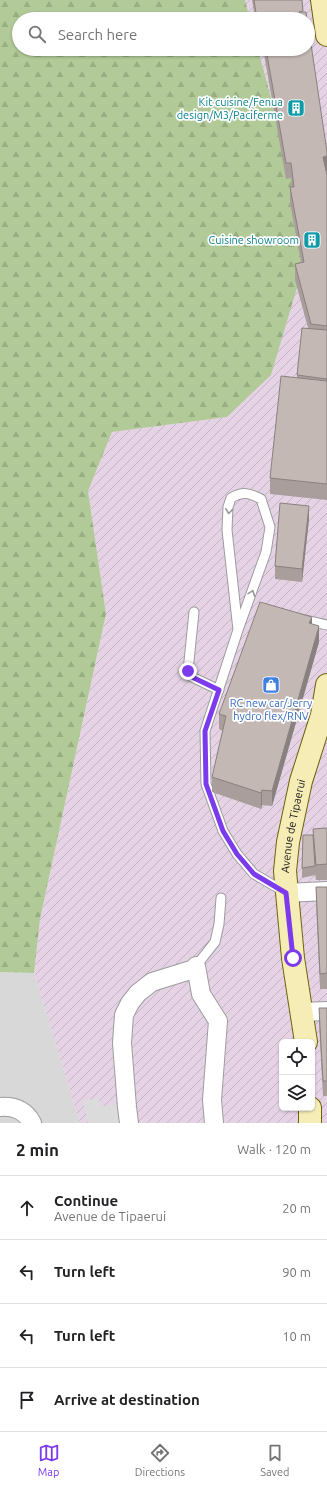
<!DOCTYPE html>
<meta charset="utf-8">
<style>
body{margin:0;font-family:Ubuntu,sans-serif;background:#f2f2f2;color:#202124}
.controls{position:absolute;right:12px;bottom:12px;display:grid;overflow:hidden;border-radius:6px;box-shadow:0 1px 3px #0004}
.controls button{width:36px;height:36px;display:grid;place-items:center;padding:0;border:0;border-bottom:1px solid #e0e0e0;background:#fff;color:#202124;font:20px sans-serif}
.stop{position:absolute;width:12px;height:12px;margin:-9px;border:3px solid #7c3aed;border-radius:50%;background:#fff}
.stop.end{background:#7c3aed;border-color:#fff;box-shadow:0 1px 4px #0008}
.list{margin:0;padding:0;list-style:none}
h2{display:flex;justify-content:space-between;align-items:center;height:52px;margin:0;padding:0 16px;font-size:17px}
h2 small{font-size:13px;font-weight:400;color:#757577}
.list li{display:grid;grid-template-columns:26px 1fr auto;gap:12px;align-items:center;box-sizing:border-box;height:64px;padding:0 16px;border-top:1px solid #e0e0e0}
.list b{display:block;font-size:15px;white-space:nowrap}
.list p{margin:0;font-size:13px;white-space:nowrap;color:#757577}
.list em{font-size:13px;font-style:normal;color:#757577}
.icon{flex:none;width:22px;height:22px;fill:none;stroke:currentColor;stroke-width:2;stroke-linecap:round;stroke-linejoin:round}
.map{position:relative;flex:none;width:327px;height:1123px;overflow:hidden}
.search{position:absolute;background:#fff;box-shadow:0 1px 3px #0004;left:12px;right:12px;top:12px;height:44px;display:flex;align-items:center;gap:10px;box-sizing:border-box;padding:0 14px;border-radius:22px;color:#757577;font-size:15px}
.sheet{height:308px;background:#fff}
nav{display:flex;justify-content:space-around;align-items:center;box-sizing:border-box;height:56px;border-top:1px solid #e0e0e0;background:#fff;font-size:11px;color:#757577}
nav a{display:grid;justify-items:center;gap:2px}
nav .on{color:#7c3aed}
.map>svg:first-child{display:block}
.residential{fill:#d9d8d8}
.industrial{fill:url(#industrial-furrows);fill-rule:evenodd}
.forest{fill:url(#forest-firs)}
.parking{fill:#dbdbdb}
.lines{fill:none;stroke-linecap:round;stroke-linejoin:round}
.service-casing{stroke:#9c9c9c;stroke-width:11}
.minor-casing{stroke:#9c9c9c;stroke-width:20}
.secondary-casing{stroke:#6b620a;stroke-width:24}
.service{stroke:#fff;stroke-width:9}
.minor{stroke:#fff;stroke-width:18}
.secondary{stroke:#f6ecb6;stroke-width:22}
.wall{fill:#a99e9c}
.shaded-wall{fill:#89817f}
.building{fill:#c4b8b5;stroke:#89817f}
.oneway{stroke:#989898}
.route{stroke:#7c3aed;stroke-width:5}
.labels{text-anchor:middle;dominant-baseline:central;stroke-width:3.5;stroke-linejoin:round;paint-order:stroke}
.culture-label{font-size:11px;fill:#0d838f;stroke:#fff;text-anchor:end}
.shop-label{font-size:11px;fill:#366cbe;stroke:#fff}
.street-label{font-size:11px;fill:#1b1b1b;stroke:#fff}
</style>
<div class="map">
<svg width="327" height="1123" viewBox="0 0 327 1123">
<defs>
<pattern id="industrial-furrows" width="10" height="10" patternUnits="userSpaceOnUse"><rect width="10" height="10" fill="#e5d3e5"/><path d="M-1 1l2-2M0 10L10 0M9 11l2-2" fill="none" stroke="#c4b5c4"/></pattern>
<pattern id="forest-firs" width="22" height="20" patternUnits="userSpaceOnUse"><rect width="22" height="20" fill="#b1ca98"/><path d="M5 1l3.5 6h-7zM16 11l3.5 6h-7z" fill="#98ad82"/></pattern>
</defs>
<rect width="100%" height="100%" fill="#ece6e1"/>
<!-- residential -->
<path class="residential" d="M 0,972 L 34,973 L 80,1123 L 0,1123 Z"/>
<!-- industrial -->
<path class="industrial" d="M 245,0 L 327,0 L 327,1123 L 80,1123 L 34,973 L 40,919 L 106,615 L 88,491 L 112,432 L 227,417 L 310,244 L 258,49 L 308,49 L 308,19 L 250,19 ZM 282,1042 L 312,1042 L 312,1108 L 282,1108 Z"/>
<!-- forest -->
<path class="forest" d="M 0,0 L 245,0 L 250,19 L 19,19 L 19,49 L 258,49 L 310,244 L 271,375 L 227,417 L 112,432 L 88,491 L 106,614 L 40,919 L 34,973 L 0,972 Z"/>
<!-- parking -->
<path class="parking" d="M 99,1098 L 100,1107 L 116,1104 L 120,1123 L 88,1123 L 83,1101 Z"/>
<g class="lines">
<defs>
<g id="service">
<path d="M 194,612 L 188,671 L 192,677 L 219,690"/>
<path d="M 301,619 L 327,625"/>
<path d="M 238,630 L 227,530 L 228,507 L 231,498 C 243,491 249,493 261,499 L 270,527 L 266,552 L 238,630 L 205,731 L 206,784 L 223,831 L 237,854 L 254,874 L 285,892"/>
<path d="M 196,966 L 215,942 L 219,924 L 221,898"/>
</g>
<g id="minor">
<path d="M 286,893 L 327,891"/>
<path d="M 301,1012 L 327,1011"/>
<path d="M 0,1107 C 14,1106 25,1110 32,1123"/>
<path d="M 129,1123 L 127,1107 L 122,1043 L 124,1015 L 130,1003 L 138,993 L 152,982 L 194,969 L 196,966 L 201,994 L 218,1021 L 212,1100 L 214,1123"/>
</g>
<g id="secondary">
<path d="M 322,0 L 327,35"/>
<path id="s1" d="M 306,1042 L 293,958 L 285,871 L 288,842 L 301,781 L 322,715 L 327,685"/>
<path d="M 310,1108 L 310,1123"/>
</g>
</defs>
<!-- service casing -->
<use href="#service" class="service-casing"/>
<!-- minor casing -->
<use href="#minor" class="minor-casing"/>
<!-- secondary casing -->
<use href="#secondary" class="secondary-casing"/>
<!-- service -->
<use href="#service" class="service"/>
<!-- minor -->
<use href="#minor" class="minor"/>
<!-- secondary -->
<use href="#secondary" class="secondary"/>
</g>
<!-- wall -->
<g class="wall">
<path d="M 252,0 L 302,0 L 303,12 L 307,19 L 255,19 Z"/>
<path d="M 263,49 L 308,49 L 327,152 L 327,171 L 326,171 L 327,175 L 327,500 L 270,494 L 270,478 L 297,378 L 297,375 L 308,328 L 295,280 L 295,264 L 301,262 L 290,203 L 290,187 L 292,187 L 291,178 L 286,179 Z"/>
<path d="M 309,519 L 302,582 L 275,579 L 275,566 Z"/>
<path d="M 312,624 L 319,642 L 272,806 L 262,805 L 261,809 L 212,792 L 212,777 L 223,731 L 219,729 L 219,714 Z"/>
<path d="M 327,828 L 327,880 L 316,880 L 315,873 L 315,875 L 302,878 L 302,868 L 313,835 L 313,829 Z"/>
<path d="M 316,887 L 327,887 L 327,989 L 320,989 L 316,903 Z"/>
<path d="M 319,1008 L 327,1008 L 327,1096 L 323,1096 L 319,1024 Z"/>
</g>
<!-- shaded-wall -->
<g class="shaded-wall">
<path d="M 327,156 L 327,171 L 323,172 L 323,157 Z"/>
<path d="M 309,506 L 309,519 L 302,582 L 302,569 Z"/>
<path d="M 312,617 L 312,632 L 309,623 Z"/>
<path d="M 319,626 L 319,642 L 272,806 L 272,791 Z"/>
<path d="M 262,790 L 262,805 L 261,809 L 261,793 Z"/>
</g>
<!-- building -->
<g class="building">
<path d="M 254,0 L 302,0 L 303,11 L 299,12 L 306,12 L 307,19 L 260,19 L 260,18 L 257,19 Z"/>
<path d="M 308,24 L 327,152 L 327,156 L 323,157 L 327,175 L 327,326 L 311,324 L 295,264 L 304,262 L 290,187 L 294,187 L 291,163 L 286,163 L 266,49 L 308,49 Z"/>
<path d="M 302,328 L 327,330 L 327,379 L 297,375 Z"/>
<path d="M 281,376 L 327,381 L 327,484 L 270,478 Z"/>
<path d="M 280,503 L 309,506 L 302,569 L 275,566 Z"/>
<path d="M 260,602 L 312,617 L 309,623 L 319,626 L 272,791 L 262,790 L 261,793 L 212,777 L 226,716 L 219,714 Z"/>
<path d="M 327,828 L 327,864 L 316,865 L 313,829 Z"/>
<path d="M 303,835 L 313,835 L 315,866 L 302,868 Z"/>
<path d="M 316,887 L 327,887 L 327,973 L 320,974 Z"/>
<path d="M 319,1008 L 327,1008 L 327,1081 L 323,1081 Z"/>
</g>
<!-- one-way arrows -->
<defs><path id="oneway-chevron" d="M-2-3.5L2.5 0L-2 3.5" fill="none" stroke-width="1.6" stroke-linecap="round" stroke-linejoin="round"/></defs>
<g class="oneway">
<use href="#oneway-chevron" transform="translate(229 511) rotate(96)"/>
<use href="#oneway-chevron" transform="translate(252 593) rotate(-70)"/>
</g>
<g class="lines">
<!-- route -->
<path class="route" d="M 188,671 L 192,677 L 219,690 L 205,731 L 206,784 L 223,831 L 237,854 L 254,874 L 286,893 L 293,958"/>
</g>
<!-- icons -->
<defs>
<symbol id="building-square" viewBox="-11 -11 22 22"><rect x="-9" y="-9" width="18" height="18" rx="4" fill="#0f9aa8" stroke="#fff"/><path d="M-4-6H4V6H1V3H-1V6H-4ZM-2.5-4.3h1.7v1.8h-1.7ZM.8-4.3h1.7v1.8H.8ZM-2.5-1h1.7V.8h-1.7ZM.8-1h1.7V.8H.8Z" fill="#fff"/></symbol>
<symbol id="shop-square" viewBox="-11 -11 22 22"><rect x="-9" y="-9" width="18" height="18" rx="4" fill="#3f7fe0" stroke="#fff"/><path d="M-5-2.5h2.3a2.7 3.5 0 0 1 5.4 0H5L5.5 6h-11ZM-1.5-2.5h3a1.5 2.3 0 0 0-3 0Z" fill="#fff"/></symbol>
</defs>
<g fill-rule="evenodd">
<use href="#building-square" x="286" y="98" width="20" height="20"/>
<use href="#building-square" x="302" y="230" width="20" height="20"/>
<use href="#shop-square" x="261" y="675" width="20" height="20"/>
</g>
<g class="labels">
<!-- culture labels -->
<g class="culture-label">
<text x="283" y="102">Kit cuisine/Fenua<tspan x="283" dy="13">design/M3/Paciferme</tspan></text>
<text x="299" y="240">Cuisine showroom</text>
</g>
<!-- shop labels -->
<g class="shop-label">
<text x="271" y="703">RC new car/Jerry<tspan x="271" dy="13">hydro flex/RNV</tspan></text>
</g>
<!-- street labels -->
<g class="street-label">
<text stroke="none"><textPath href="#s1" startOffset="218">Avenue de Tipaerui</textPath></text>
</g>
</g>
</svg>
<div class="controls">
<button><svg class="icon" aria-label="locate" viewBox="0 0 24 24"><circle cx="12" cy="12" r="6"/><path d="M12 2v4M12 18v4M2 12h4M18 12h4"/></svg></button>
<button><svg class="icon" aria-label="layers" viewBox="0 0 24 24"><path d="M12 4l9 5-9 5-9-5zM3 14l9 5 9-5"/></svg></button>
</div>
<div class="stop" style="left:293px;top:958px"></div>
<div class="stop end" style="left:188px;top:671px"></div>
<div class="search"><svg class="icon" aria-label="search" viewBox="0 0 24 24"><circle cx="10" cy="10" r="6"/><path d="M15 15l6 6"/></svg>Search here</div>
</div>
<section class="sheet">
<h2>2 min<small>Walk · 120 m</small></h2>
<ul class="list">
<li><svg class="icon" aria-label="ahead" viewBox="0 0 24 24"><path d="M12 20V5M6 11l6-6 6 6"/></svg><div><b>Continue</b><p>Avenue de Tipaerui</p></div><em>20 m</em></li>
<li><svg class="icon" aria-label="left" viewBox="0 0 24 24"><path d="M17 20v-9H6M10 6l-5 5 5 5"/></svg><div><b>Turn left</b></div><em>90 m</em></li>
<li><svg class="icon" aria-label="left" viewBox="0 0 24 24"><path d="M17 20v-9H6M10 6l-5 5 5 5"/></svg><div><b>Turn left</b></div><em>10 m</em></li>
<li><svg class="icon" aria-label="arrive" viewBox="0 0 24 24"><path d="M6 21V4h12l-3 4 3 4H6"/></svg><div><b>Arrive at destination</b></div></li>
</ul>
</section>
<nav>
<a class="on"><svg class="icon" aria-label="map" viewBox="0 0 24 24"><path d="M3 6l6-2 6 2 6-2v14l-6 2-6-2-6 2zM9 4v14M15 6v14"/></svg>Map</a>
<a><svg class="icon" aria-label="directions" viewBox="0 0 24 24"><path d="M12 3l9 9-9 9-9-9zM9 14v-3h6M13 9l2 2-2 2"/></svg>Directions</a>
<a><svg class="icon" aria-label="saved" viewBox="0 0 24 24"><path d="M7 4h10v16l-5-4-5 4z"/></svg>Saved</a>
</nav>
